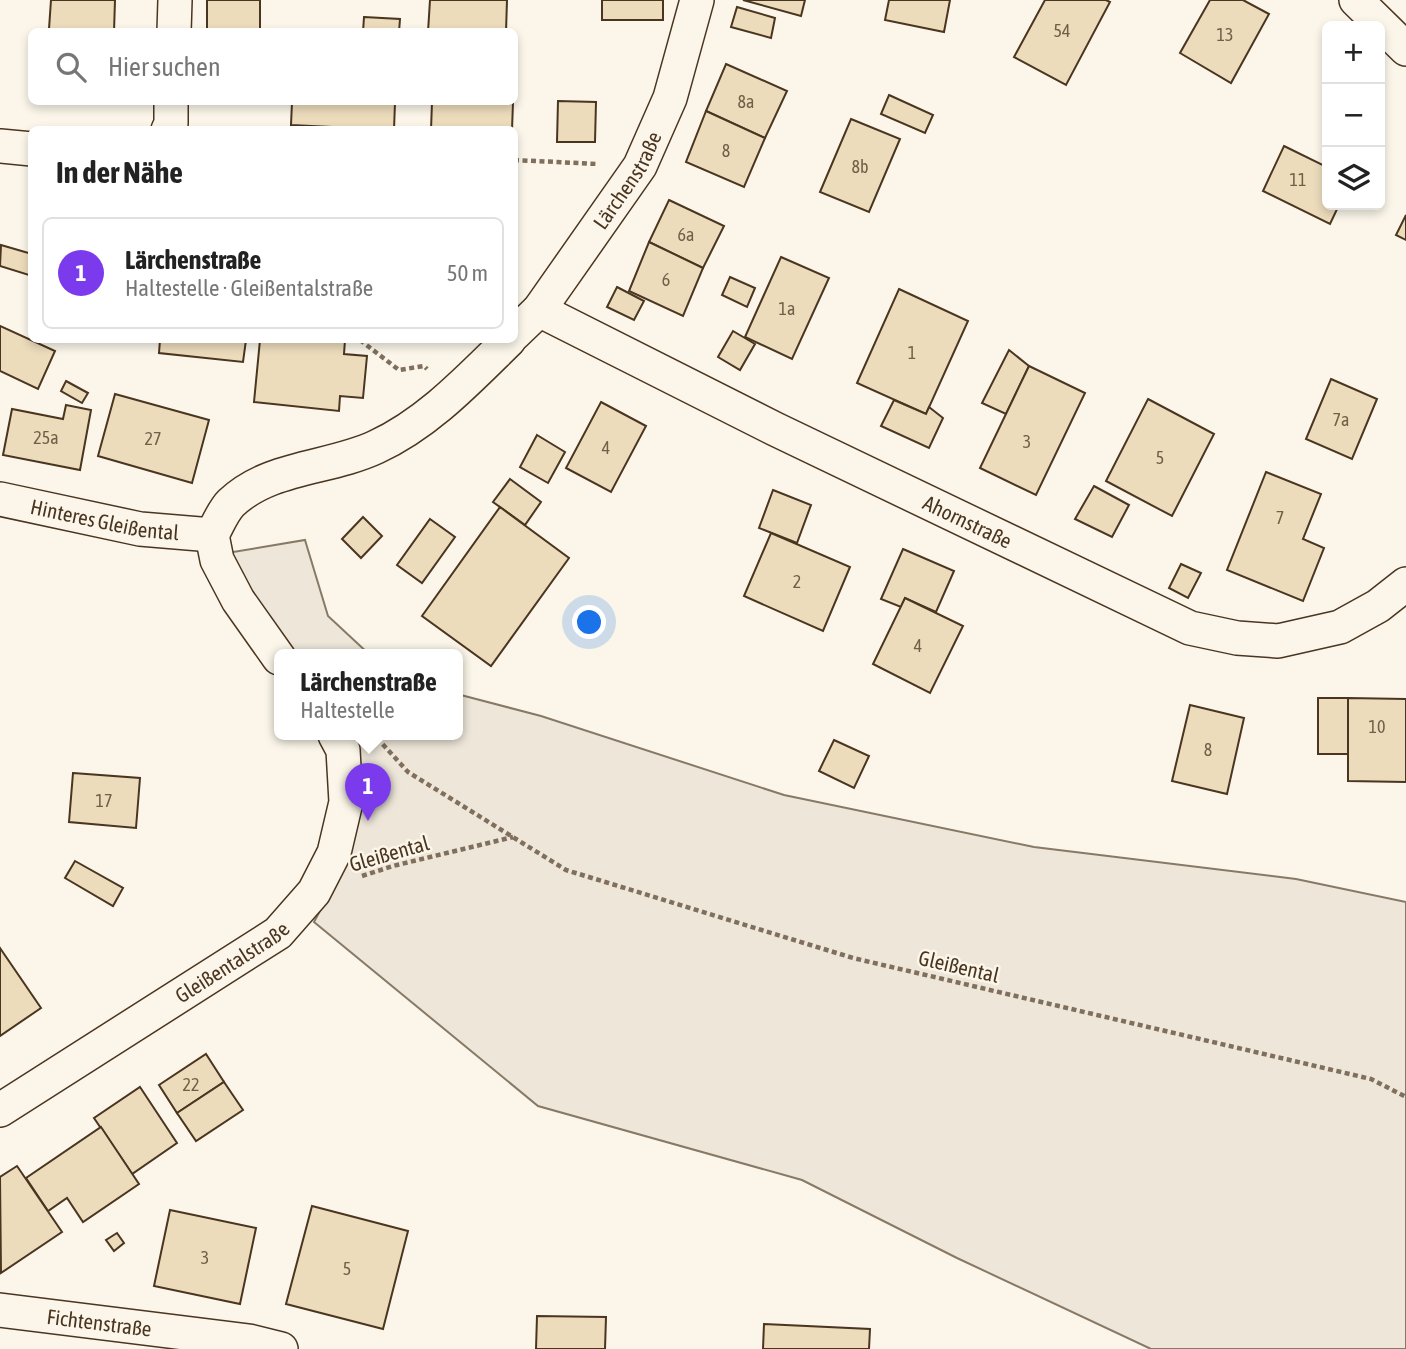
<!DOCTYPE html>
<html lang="de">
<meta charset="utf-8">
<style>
body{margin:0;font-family:"Asap Condensed",sans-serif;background:#f6f6f6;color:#222}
.controls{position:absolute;right:21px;top:21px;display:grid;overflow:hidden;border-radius:10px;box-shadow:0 4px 10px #0003}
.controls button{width:63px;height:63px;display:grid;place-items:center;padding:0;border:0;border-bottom:2px solid #e0e0e0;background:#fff;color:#222;font:35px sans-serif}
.you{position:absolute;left:590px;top:623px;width:24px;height:24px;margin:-18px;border:5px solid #fff;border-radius:50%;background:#1a73e8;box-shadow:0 0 0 10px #1a73e833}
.badge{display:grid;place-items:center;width:46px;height:46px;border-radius:50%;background:#7c3aed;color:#fff;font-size:23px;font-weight:700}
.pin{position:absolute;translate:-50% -58px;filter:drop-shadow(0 2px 4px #0008)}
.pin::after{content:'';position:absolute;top:37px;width:24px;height:21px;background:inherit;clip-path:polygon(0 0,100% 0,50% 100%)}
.popup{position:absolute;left:274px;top:649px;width:189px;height:91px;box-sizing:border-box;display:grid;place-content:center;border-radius:10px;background:#fff;filter:drop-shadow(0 2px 5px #0005);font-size:23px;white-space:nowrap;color:#767676}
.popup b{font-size:26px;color:#222}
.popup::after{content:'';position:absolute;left:50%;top:100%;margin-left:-14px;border:14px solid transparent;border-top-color:#fff}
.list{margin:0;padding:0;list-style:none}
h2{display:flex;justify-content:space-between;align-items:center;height:91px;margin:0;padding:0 28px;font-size:30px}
h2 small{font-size:23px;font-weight:400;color:#767676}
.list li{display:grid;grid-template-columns:46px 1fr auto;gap:21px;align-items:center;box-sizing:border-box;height:112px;margin:0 14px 14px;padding:0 14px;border:2px solid #e0e0e0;border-radius:10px}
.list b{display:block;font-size:26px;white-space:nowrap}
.list p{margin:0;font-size:23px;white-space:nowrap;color:#767676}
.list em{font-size:23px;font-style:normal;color:#767676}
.icon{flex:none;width:38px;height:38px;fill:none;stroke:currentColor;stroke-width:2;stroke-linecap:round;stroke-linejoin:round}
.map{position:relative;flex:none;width:1406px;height:1349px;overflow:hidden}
.search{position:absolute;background:#fff;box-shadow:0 4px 10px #0003;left:28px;top:28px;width:490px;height:77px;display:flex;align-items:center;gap:18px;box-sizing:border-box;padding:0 24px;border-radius:10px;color:#767676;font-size:26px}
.panel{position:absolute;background:#fff;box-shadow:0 4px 10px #0003;left:28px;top:126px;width:490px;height:217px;border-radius:10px}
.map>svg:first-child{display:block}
.green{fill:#ede6d9;stroke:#887966;stroke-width:2}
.building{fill:#ecdcbc;stroke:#4a3520;stroke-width:2}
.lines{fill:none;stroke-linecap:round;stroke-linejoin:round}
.street-casing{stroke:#4a3520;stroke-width:36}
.path{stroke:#7f6f5c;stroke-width:4.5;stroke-dasharray:5 3.5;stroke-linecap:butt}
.street{stroke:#fbf6e9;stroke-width:33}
.labels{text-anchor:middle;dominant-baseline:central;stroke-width:5;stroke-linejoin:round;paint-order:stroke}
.number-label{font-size:18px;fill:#725f47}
.street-label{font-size:21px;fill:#4a3520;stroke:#fbf6e9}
</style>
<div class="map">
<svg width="1406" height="1349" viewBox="0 0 1406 1349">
<rect width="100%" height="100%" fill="#fbf6e9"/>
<!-- green -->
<g class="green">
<path d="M 305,540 L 328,616 L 370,655 L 289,655 L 227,553 Z"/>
<path d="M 457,694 L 541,716 L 784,795 L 1034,847 L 1296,879 L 1406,902 L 1406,1349 L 1151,1349 L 957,1258 L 802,1180 L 538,1106 L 314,922 L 350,855 L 350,735 L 457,735 Z"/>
</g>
<!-- building -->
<g class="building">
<path d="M 51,0 L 115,0 L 114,32 L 49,29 Z"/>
<rect x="207" y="0" width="53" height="32"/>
<path d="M 430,0 L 507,0 L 506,32 L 428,32 Z"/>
<rect x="602" y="0" width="61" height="20"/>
<path d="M 743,0 L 805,0 L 801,16 Z"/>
<path d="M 889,0 L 950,0 L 944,32 L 885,20 Z"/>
<path d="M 1045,0 L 1106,0 L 1110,2 L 1066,85 L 1014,57 Z"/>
<path d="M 1210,0 L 1243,0 L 1269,14 L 1231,83 L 1180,53 Z"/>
<path d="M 737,7 L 775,18 L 771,38 L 731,27 Z"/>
<path d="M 364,17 L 400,19 L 399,32 L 363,32 Z"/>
<path d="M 49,29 L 109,32 L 49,32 Z"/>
<path d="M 726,64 L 787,91 L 765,138 L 706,111 Z"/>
<path d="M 889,95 L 933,115 L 925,133 L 881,114 Z"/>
<path d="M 558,101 L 596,102 L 595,142 L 557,142 Z"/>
<path d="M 292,102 L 395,102 L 394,130 L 291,125 Z"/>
<path d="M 432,102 L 513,102 L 512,130 L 431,130 Z"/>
<path d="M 706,111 L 765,138 L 744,187 L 686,162 Z"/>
<path d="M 851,119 L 900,139 L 869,212 L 820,192 Z"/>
<path d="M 1284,146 L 1327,167 L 1327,205 L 1339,205 L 1330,224 L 1263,191 Z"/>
<path d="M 669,200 L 724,226 L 703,268 L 649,242 Z"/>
<path d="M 1406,215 L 1406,240 L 1396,235 Z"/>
<path d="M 649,242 L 703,268 L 683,316 L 629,291 Z"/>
<path d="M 1,245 L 32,254 L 32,276 L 0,266 Z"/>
<path d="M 781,257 L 829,278 L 792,359 L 745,337 Z"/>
<path d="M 730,277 L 755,288 L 747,307 L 722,295 Z"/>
<path d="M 617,287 L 644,301 L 634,320 L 607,307 Z"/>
<path d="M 899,289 L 968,321 L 926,414 L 857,383 Z"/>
<path d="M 0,326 L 55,351 L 38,389 L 0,371 Z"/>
<path d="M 733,331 L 755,344 L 740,370 L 718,357 Z"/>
<path d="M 160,340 L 246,340 L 243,362 L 159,353 Z"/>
<path d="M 260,340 L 345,340 L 344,354 L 367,356 L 363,398 L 340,396 L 339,411 L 254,402 Z"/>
<path d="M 1009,350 L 1029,366 L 1006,414 L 982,403 Z"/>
<path d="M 1029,366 L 1085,393 L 1036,495 L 980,468 Z"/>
<path d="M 1331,379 L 1377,399 L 1352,459 L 1306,439 Z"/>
<path d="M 66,381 L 88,393 L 82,403 L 61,391 Z"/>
<path d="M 115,394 L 209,420 L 192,483 L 98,456 Z"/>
<path d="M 1148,399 L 1214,434 L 1172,516 L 1106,481 Z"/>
<path d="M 894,400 L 926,414 L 929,407 L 943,418 L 929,448 L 881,426 Z"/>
<path d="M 601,402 L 646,426 L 611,492 L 566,468 Z"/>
<path d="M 66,405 L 91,410 L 80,470 L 3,455 L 12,409 L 63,419 Z"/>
<path d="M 537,435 L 565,452 L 548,483 L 520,467 Z"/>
<path d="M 1266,472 L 1321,494 L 1303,539 L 1324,548 L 1303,601 L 1227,570 Z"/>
<path d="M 510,479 L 541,502 L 525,525 L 493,502 Z"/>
<path d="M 1094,486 L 1129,505 L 1112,537 L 1075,519 Z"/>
<path d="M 773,490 L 811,505 L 797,543 L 759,528 Z"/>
<path d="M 500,507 L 569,558 L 491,666 L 422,616 Z"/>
<path d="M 363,517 L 382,536 L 361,558 L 342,539 Z"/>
<path d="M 430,519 L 455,537 L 422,583 L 397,565 Z"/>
<path d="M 771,533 L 850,567 L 823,631 L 744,596 Z"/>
<path d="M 903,549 L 954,571 L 936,612 L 905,598 L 901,607 L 881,599 Z"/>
<path d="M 1181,564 L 1201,573 L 1188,598 L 1169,588 Z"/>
<path d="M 905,598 L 963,626 L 930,693 L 873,664 Z"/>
<rect x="1318" y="698" width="30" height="56"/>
<path d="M 1348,698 L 1406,699 L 1406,782 L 1348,781 Z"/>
<path d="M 1190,705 L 1244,718 L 1227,794 L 1172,781 Z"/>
<path d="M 834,740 L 869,756 L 854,788 L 819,771 Z"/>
<path d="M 73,773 L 140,778 L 136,828 L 69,822 Z"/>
<path d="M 75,861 L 123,888 L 113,906 L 65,878 Z"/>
<path d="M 0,948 L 41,1008 L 0,1036 Z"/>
<path d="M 206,1054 L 224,1082 L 177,1113 L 159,1085 Z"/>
<path d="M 224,1082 L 243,1110 L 196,1141 L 177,1113 Z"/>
<path d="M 140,1087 L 177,1143 L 132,1174 L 94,1118 Z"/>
<path d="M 101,1127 L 139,1184 L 83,1222 L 67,1198 L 48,1211 L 26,1178 Z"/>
<path d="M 17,1166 L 62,1232 L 1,1273 L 0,1177 Z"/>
<path d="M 312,1206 L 408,1231 L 383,1329 L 286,1304 Z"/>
<path d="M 170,1210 L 256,1228 L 240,1304 L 154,1286 Z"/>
<path d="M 117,1233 L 124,1243 L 114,1251 L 106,1240 Z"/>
<path d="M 537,1316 L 606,1317 L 605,1349 L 536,1349 Z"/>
<path d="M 764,1324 L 870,1329 L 869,1349 L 763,1349 Z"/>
</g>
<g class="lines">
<defs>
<g id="street">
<path d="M 1356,0 L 1406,49"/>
<path d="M 174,32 L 175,0"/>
<path d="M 168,130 L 171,124 L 171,102"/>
<path d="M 0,146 L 32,149"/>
<path id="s1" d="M 539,310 L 775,429 L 1190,628 L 1237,638 L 1278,641 L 1340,627 L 1378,606 L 1406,584"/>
<path id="s2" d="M 514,334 L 539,310 L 640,166 L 670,98 L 697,0"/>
<path id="s3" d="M 0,499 L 140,529 L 212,535"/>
<path d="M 212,535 C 218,524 223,511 231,503 C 270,466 329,469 376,447 C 428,423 468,380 509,340"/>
<path d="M 212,535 L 217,560 L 238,600 L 279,658"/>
<path id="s4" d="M 0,1110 L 278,933 L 314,892 L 334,853 L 346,802 L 343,750 L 335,735"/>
<path id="s5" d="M 0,1310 L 249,1341 L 281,1349"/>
</g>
</defs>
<!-- street casing -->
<use href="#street" class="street-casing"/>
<!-- path -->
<g class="path">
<path d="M 514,160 L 598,164"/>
<path d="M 360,340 L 399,370 L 424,366 L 427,369"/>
<path d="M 377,738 L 408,772 L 566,870 L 853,958 L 1371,1079 L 1406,1097"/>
<path d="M 362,876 L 393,866 L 513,837"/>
</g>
<!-- street -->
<use href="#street" class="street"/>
</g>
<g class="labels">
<!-- number labels -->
<g class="number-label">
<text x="1062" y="30">54</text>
<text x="1225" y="34">13</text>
<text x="746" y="101">8a</text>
<text x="726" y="150">8</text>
<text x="860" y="166">8b</text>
<text x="1298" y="179">11</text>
<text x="686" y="234">6a</text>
<text x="666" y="279">6</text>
<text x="787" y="308">1a</text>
<text x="912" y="352">1</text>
<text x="1341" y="419">7a</text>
<text x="46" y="437">25a</text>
<text x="153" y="438">27</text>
<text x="1027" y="441">3</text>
<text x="606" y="447">4</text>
<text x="1160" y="457">5</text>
<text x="1280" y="517">7</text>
<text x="797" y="581">2</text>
<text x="918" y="645">4</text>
<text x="1377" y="726">10</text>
<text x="1208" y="749">8</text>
<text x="104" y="800">17</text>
<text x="191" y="1084">22</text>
<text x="205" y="1257">3</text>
<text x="347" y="1268">5</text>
</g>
<!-- street labels -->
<g class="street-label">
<text stroke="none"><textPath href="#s2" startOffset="192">Lärchenstraße</textPath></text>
<text stroke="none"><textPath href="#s3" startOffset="107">Hinteres Gleißental</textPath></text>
<text stroke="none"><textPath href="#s1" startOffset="478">Ahornstraße</textPath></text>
<text transform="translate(389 853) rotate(-16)">Gleißental</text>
<text stroke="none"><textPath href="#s4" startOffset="275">Gleißentalstraße</textPath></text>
<text transform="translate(959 966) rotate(13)">Gleißental</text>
<text stroke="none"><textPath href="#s5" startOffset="100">Fichtenstraße</textPath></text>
</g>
</g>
</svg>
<div class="controls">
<button>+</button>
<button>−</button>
<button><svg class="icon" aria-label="layers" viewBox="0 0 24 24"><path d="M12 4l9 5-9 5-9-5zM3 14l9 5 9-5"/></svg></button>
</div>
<div class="you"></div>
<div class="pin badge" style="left:368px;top:821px">1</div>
<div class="popup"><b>Lärchenstraße</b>Haltestelle</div>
<div class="search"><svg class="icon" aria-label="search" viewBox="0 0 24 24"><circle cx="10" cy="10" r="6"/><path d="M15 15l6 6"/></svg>Hier suchen</div>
<section class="panel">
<h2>In der Nähe<small></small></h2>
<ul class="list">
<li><span class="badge">1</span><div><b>Lärchenstraße</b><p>Haltestelle · Gleißentalstraße</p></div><em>50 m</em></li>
</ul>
</section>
</div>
